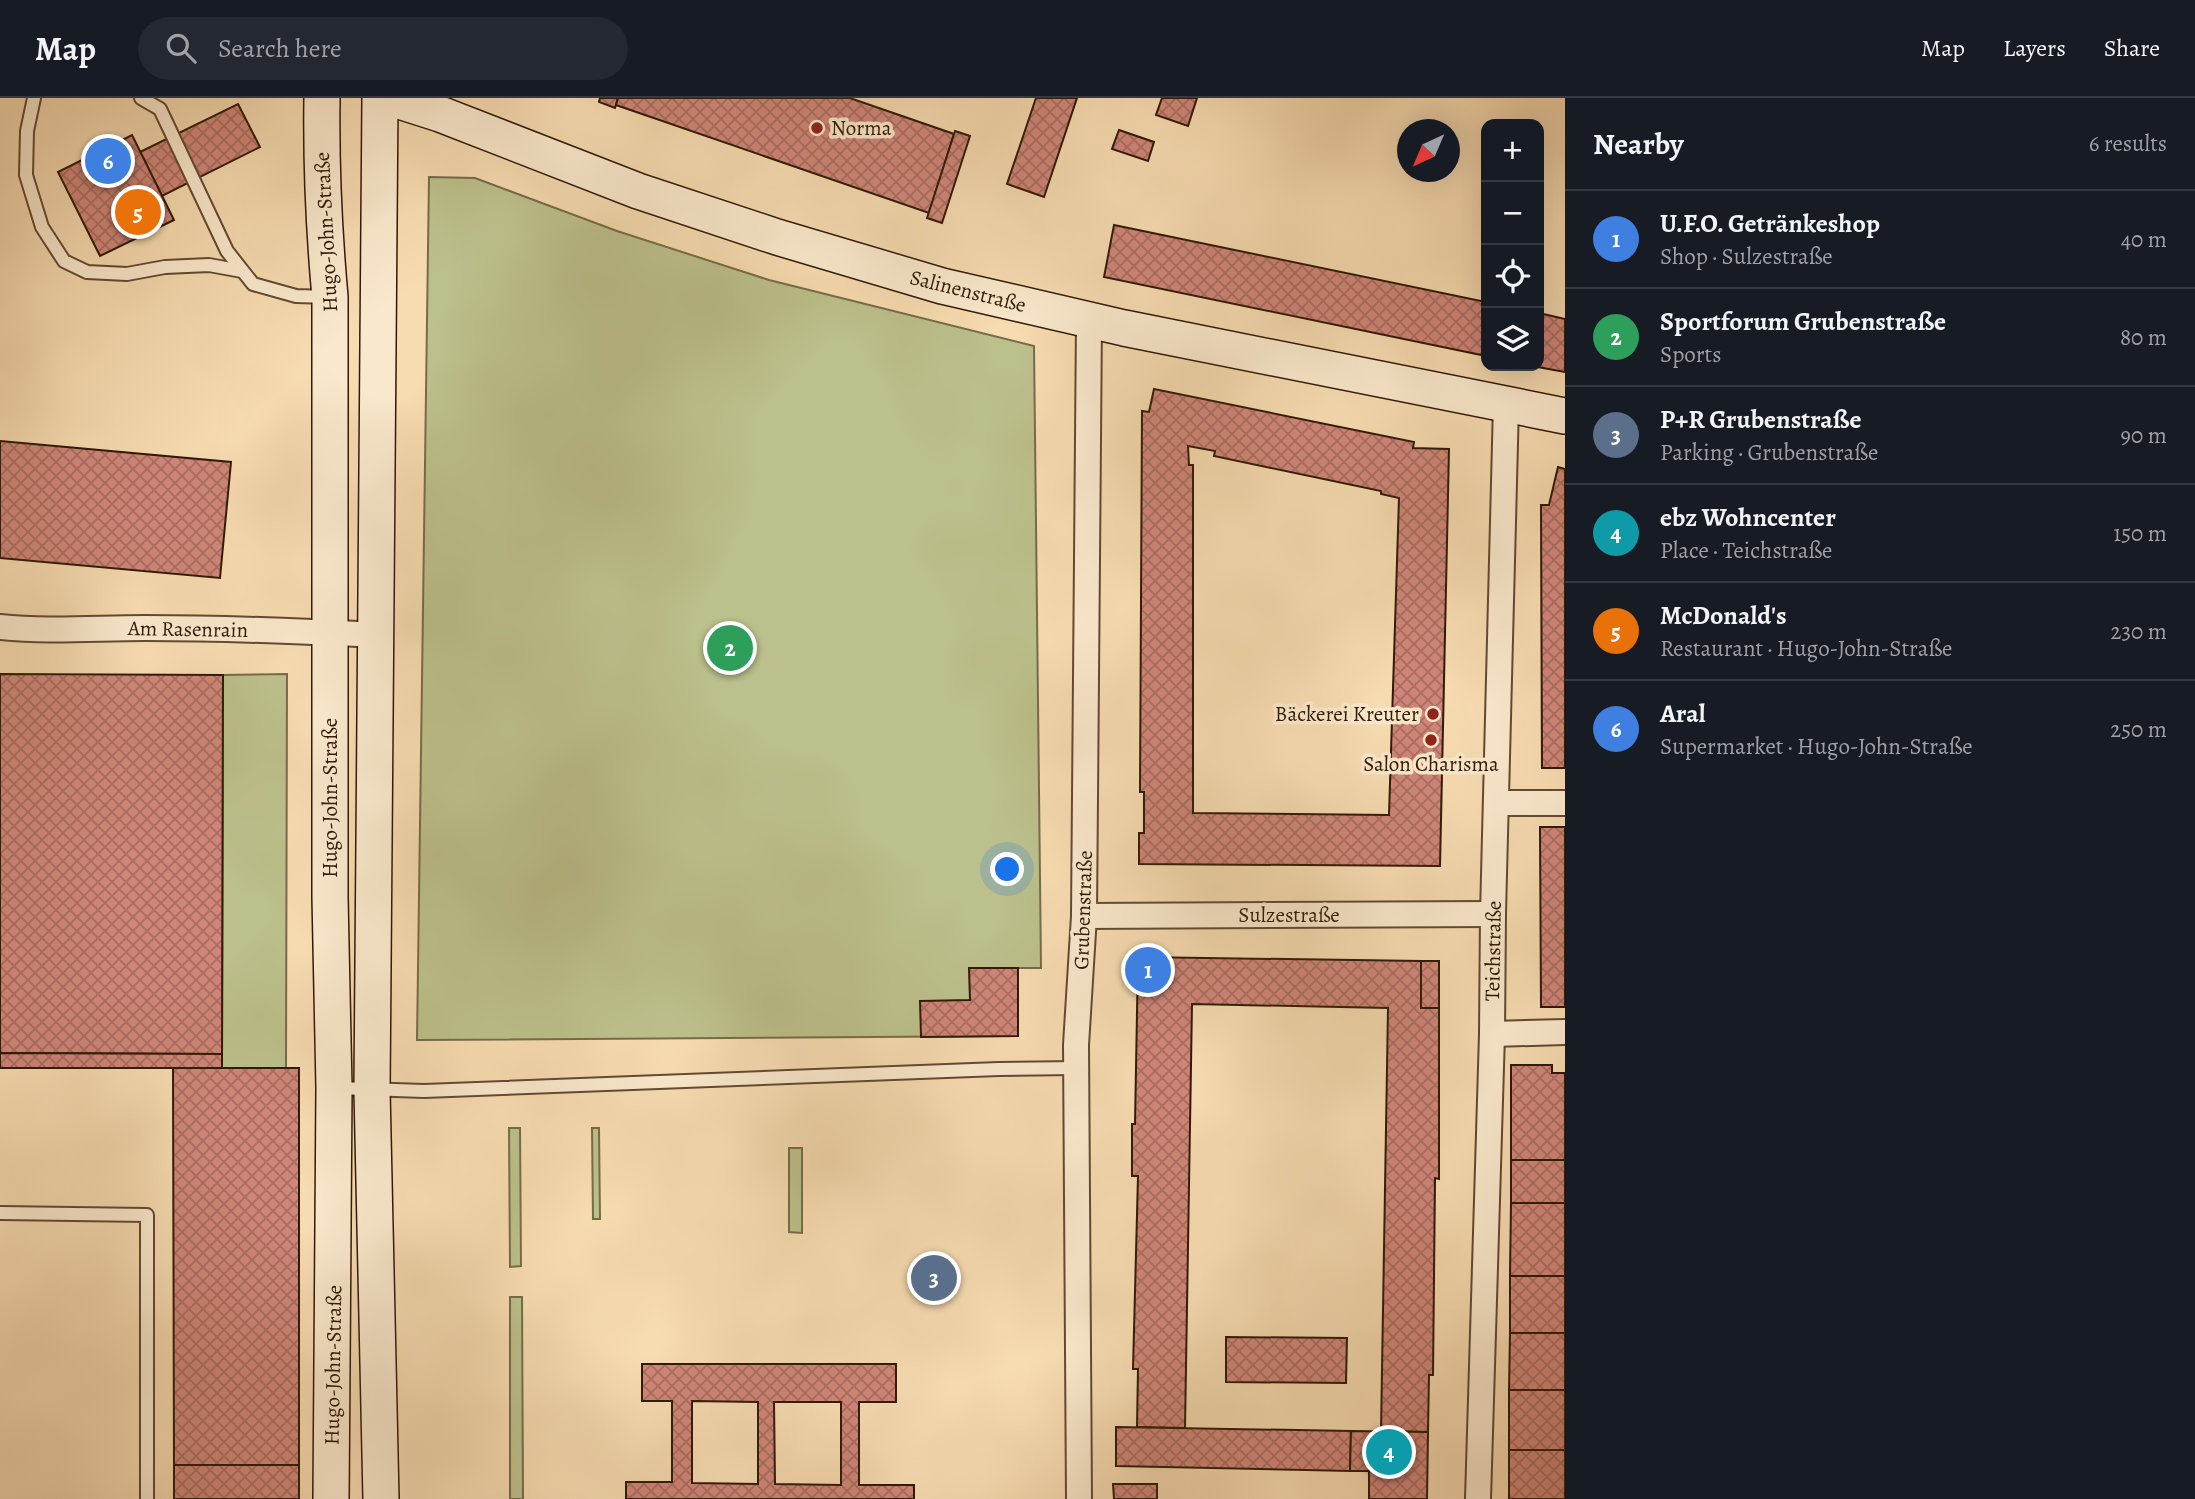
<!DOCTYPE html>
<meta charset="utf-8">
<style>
body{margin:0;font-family:Alegreya,serif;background:#242831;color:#f1f3f6}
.controls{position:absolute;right:21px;top:21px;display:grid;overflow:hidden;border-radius:14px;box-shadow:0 7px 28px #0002}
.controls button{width:63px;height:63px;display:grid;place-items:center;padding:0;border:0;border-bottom:2px solid #363941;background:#171b24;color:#f1f3f6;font:35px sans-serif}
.compass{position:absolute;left:1397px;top:21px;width:63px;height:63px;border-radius:50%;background:#171b24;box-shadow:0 7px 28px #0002;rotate:224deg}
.you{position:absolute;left:1008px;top:772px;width:24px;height:24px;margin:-18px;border:5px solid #fff;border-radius:50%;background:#1a73e8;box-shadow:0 0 0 10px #1a73e833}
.badge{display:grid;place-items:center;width:46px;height:46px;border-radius:50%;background:#8c9099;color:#fff;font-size:23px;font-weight:700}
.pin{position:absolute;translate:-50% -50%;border:4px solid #fff;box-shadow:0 2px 7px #0006}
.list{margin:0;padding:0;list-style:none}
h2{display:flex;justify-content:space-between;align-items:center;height:91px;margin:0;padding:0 28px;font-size:30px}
h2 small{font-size:23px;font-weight:400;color:#9ea1a6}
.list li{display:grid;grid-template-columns:46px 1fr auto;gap:21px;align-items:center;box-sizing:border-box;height:98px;padding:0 28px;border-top:2px solid #363941}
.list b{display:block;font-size:26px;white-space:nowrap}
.list p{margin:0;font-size:23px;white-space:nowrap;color:#9ea1a6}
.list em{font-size:23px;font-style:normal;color:#9ea1a6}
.icon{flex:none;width:38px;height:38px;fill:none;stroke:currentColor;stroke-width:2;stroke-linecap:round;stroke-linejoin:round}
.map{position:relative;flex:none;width:1565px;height:1401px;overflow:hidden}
header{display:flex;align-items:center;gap:42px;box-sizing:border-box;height:98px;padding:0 35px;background:#171b24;border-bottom:2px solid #363941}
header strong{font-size:33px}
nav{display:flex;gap:38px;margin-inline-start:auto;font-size:24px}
.search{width:490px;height:63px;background:#242831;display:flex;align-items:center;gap:18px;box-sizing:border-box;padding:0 24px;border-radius:38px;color:#9ea1a6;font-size:26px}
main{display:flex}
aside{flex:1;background:#171b24}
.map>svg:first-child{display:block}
.green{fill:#bcc08c;stroke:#766c48;stroke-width:2}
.building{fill:url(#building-cross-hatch);stroke:#301905;stroke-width:2;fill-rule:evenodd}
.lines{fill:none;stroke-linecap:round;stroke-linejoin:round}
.lane-casing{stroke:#624a30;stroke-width:16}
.street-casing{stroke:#624a30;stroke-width:28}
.secondary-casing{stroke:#301905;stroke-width:38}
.lane{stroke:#fae8cc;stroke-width:12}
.street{stroke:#fae8cc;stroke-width:24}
.secondary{stroke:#fae8cc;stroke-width:35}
.poi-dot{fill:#8f2418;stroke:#fae8cc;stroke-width:2.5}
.labels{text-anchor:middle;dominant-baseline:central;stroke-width:7;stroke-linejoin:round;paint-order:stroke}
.poi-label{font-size:21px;fill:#301905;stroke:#fae8cc;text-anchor:start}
.street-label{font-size:21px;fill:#301905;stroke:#fae8cc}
</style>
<header>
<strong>Map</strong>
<div class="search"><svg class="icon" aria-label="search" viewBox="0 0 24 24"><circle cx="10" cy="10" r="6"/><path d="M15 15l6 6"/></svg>Search here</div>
<nav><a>Map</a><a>Layers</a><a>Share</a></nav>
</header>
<main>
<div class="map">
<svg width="1565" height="1401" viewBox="0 0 1565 1401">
<defs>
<pattern id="building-cross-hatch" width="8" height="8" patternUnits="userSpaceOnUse" patternTransform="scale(1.75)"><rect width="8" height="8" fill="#d08679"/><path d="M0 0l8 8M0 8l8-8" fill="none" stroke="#a96d61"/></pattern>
</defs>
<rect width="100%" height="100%" fill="#f7dbb1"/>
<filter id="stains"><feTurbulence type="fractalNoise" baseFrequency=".00286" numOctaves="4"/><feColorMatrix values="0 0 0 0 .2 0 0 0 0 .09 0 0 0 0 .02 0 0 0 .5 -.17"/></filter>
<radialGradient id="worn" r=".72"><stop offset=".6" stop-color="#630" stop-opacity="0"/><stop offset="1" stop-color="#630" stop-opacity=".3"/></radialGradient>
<!-- green -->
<g class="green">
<path d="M 429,79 L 475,80 L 617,133 L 769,182 L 1034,248 L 1041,870 L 1018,870 L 1018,938 L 417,942 Z"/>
<path d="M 287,576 L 286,970 L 222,970 L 223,577 Z"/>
<path d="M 509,1030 L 520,1030 L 521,1168 L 510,1169 Z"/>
<path d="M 592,1030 L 599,1030 L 600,1121 L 593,1121 Z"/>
<path d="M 789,1050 L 802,1050 L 802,1135 L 789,1134 Z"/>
<path d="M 510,1199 L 522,1199 L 523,1401 L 510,1401 Z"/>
</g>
<!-- building -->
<g class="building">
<path d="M 600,0 L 618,0 L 615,10 L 599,4 Z"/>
<path d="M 618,0 L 850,0 L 954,36 L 929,115 L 616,7 Z"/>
<path d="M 1036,0 L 1077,0 L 1044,99 L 1007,86 Z"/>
<path d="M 1162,0 L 1197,0 L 1188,28 L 1156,17 Z"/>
<path d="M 238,6 L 260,49 L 162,98 L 140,54 Z"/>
<path d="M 1119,32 L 1154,44 L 1148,63 L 1112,51 Z"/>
<path d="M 955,33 L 970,38 L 942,125 L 927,120 Z"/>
<path d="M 132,37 L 174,122 L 100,158 L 58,74 Z"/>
<path d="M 1114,127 L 1486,204 L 1486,258 L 1104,179 Z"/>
<path d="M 1539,215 L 1565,221 L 1565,274 L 1532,268 L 1539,268 Z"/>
<path d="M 1154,291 L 1414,344 L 1413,350 L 1449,351 L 1440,768 L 1139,766 L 1139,735 L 1144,735 L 1144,694 L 1140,694 L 1142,313 L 1149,314 ZM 1188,348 L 1215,353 L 1214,358 L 1381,393 L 1381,396 L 1399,400 L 1389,717 L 1193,715 L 1193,367 L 1189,367 Z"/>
<path d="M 0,343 L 231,364 L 220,480 L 0,460 Z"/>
<path d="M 1558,369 L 1565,371 L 1565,670 L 1542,670 L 1541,407 L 1549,407 Z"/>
<path d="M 0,576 L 223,577 L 222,956 L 0,955 Z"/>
<path d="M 1540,729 L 1565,729 L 1565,909 L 1541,909 Z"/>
<path d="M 1138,859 L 1421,863 L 1421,910 L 1439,910 L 1439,1081 L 1435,1080 L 1433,1277 L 1429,1277 L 1428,1334 L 1381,1333 L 1388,910 L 1192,906 L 1185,1330 L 1137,1329 L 1138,1271 L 1133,1271 L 1138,1078 L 1132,1078 L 1132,1026 L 1135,1026 Z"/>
<rect x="1421" y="863" width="18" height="47"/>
<path d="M 969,870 L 1018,870 L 1018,938 L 921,939 L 920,903 L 970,902 Z"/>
<path d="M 0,955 L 222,956 L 222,970 L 0,970 Z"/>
<path d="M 1511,967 L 1552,967 L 1552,975 L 1565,975 L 1565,1062 L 1511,1062 Z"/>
<path d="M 173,970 L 299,970 L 299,1367 L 174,1367 Z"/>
<rect x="1511" y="1062" width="54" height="43"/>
<path d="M 1511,1105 L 1565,1105 L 1565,1178 L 1510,1178 Z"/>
<rect x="1510" y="1178" width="55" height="57"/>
<path d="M 1510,1235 L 1565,1235 L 1565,1292 L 1509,1292 Z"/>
<path d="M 1226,1239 L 1347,1240 L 1346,1285 L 1226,1284 Z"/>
<path d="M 642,1266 L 896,1266 L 896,1304 L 859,1304 L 859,1387 L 914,1387 L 914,1401 L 626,1401 L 626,1384 L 672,1384 L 672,1303 L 642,1303 ZM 692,1303 L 758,1304 L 758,1386 L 692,1385 ZM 774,1304 L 841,1304 L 841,1387 L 775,1386 Z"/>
<rect x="1509" y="1292" width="56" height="60"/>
<path d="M 1116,1329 L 1351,1333 L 1350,1373 L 1116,1368 Z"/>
<path d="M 1351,1333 L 1428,1334 L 1427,1401 L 1369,1401 L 1369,1373 L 1350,1373 Z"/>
<rect x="1509" y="1352" width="56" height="49"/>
<rect x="174" y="1367" width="125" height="34"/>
<path d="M 1113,1386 L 1157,1386 L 1157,1401 L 1114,1401 Z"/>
</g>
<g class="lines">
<defs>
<g id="lane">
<path d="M 34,0 L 27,33 L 26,77 L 42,129 L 64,163 L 87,174 L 127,176 L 165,169 L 209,167 L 242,173"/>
<path d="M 141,0 L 160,11 L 227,153 L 253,186 L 296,198 L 328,199"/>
<path d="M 336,990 L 424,993 L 999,971 L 1077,970"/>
<path d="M 0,1115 L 147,1117 L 147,1401"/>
</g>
<g id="street">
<path d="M 0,529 C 48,534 97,530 145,530 C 222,530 299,533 376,537"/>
<path d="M 1496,705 L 1565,705"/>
<path d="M 1084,818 L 1493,816"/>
<path d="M 1492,936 L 1565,934"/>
<path d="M 1079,1401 L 1076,947 L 1084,818 L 1089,222"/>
<path d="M 1478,1401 L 1492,936 L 1493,816 L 1506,306"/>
</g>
<g id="secondary">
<path d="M 322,0 C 321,66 324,133 330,199 L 330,799 L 334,990 L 331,1401"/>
<path d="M 380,0 L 372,992 L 381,1401"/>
<path d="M 390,0 L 440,16 L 638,93 L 777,139 L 942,188 L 1124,230 L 1565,318"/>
</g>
</defs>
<!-- lane casing -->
<use href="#lane" class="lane-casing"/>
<!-- street casing -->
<use href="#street" class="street-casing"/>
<!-- secondary casing -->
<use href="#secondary" class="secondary-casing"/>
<!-- lane -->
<use href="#lane" class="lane"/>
<!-- street -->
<use href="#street" class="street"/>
<!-- secondary -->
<use href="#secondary" class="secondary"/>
</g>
<!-- markers -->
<g class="poi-dot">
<circle cx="817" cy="30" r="7"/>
<circle cx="1433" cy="616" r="7"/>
<circle cx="1431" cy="642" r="7"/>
</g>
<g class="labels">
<!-- poi labels -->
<g class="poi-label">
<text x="831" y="30">Norma</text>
<text x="1419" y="616" text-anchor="end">Bäckerei Kreuter</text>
<text x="1431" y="666" text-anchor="middle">Salon Charisma</text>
</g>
<!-- street labels -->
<g class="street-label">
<text transform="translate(326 134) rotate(-93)">Hugo-John-Straße</text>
<text transform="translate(968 193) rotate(14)">Salinenstraße</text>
<text transform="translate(188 531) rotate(1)">Am Rasenrain</text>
<text transform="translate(330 700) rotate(-90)">Hugo-John-Straße</text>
<text transform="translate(1083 812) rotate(-88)">Grubenstraße</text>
<text x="1289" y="817">Sulzestraße</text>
<text transform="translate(1493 853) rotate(-89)">Teichstraße</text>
<text transform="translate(333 1267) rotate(-89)">Hugo-John-Straße</text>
</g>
</g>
<rect width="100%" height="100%" filter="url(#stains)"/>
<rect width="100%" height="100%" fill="url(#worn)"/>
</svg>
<div class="controls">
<button>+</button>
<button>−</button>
<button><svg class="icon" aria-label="locate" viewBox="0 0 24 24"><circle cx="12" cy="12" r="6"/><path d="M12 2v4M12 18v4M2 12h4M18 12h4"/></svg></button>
<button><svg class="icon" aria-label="layers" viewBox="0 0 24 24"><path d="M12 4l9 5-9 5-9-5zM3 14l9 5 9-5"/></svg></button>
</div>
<svg class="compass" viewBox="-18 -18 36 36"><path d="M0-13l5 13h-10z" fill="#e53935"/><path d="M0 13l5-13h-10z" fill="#9ea1a6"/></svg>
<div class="you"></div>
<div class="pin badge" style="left:1148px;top:872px;background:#3f7fe0">1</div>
<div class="pin badge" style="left:730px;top:550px;background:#2e9e5b">2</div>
<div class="pin badge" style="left:934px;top:1180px;background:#5c6f8a">3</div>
<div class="pin badge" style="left:1389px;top:1354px;background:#0f9aa8">4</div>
<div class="pin badge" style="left:138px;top:114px;background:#e8710a">5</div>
<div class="pin badge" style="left:108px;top:63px;background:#3f7fe0">6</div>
</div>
<aside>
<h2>Nearby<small>6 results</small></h2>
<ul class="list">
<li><span class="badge" style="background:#3f7fe0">1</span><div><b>U.F.O. Getränkeshop</b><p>Shop · Sulzestraße</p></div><em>40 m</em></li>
<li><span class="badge" style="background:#2e9e5b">2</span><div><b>Sportforum Grubenstraße</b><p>Sports</p></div><em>80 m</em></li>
<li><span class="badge" style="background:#5c6f8a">3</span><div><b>P+R Grubenstraße</b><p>Parking · Grubenstraße</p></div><em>90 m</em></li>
<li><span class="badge" style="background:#0f9aa8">4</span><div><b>ebz Wohncenter</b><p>Place · Teichstraße</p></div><em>150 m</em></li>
<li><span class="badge" style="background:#e8710a">5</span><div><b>McDonald's</b><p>Restaurant · Hugo-John-Straße</p></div><em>230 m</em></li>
<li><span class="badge" style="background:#3f7fe0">6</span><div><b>Aral</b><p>Supermarket · Hugo-John-Straße</p></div><em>250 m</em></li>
</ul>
</aside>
</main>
